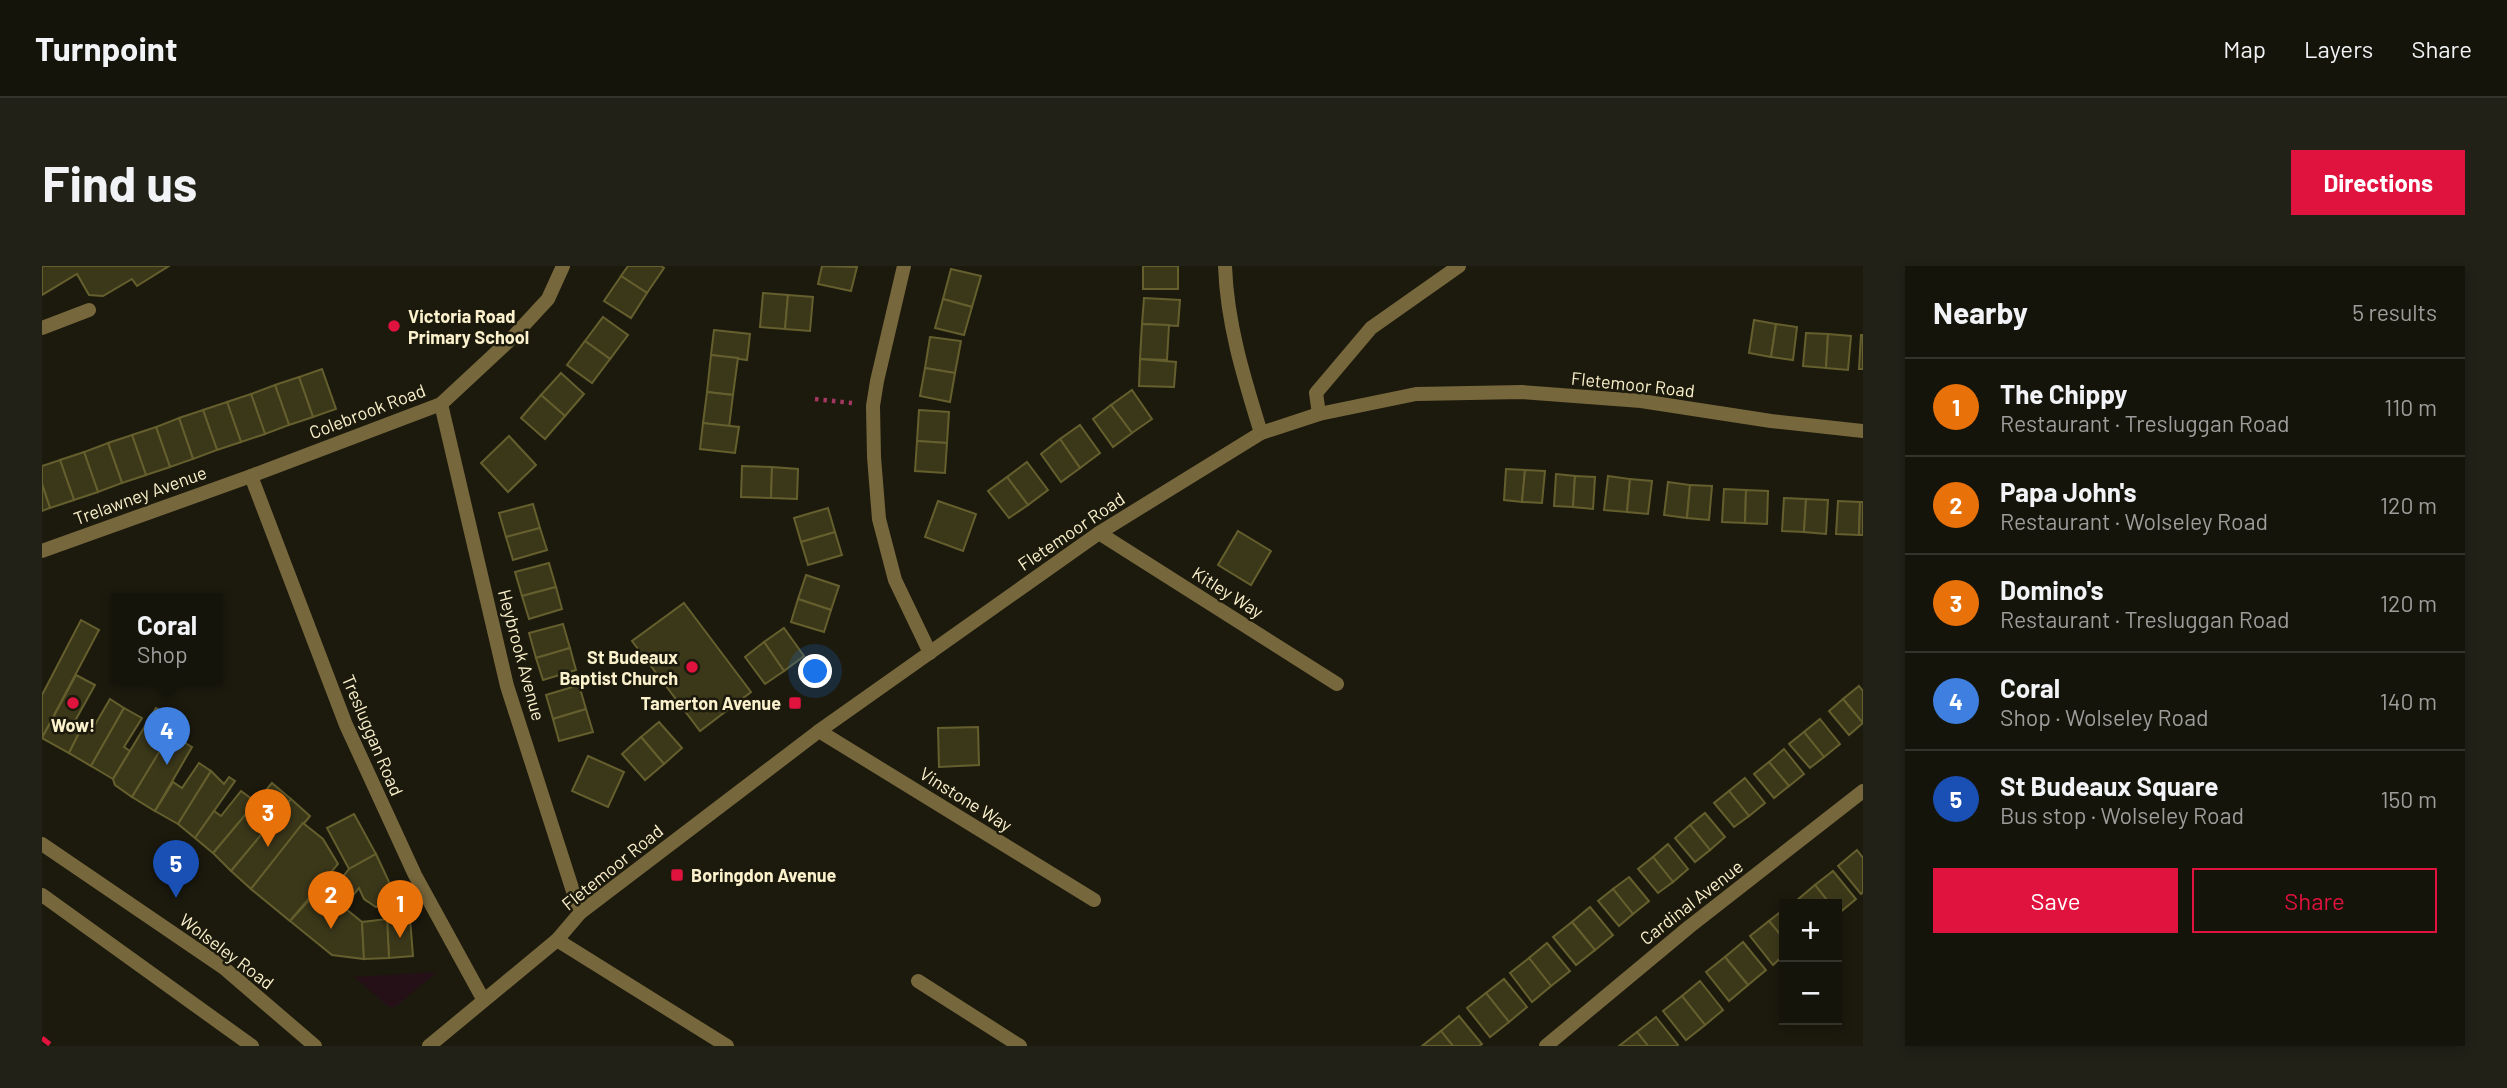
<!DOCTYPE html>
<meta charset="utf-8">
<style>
body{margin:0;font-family:Barlow,sans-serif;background:#222118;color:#f1f3f6}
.controls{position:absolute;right:21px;bottom:21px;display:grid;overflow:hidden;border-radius:0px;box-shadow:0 4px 10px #0003}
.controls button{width:63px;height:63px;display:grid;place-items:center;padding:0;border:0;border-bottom:2px solid #34332b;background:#15140a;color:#f1f3f6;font:35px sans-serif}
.you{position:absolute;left:774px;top:406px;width:24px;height:24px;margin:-18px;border:5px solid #fff;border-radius:50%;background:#1a73e8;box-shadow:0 0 0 10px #1a73e833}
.badge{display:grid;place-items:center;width:46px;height:46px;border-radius:50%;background:#e0123e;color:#fff;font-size:23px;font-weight:700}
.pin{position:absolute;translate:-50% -58px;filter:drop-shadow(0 2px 4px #0008)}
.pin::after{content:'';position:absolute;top:37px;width:24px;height:21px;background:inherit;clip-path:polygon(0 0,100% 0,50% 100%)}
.popup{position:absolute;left:69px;top:327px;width:112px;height:91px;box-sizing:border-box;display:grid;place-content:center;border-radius:0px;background:#15140a;filter:drop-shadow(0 2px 5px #0005);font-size:23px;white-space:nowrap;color:#9d9e9c}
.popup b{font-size:26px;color:#f1f3f6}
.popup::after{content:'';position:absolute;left:50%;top:100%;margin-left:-14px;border:14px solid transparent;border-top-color:#15140a}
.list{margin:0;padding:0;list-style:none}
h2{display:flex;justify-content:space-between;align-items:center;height:91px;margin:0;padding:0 28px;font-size:30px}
h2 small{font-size:23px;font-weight:400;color:#9d9e9c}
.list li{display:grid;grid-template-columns:46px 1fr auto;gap:21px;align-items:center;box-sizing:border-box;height:98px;padding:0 28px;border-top:2px solid #34332b}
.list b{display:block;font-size:26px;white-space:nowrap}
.list p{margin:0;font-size:23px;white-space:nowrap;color:#9d9e9c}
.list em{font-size:23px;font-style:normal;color:#9d9e9c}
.actions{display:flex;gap:14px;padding:21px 28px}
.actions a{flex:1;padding:16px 0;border:2px solid #e0123e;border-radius:0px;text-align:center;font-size:24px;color:#e0123e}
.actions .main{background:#e0123e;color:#fff}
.map{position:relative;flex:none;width:1821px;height:780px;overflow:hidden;border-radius:0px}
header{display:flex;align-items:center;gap:42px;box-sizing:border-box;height:98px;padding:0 35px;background:#15140a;border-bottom:2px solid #34332b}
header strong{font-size:33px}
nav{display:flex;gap:38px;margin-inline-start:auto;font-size:24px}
.intro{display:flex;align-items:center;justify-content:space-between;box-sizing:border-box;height:168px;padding:0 42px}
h1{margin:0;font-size:49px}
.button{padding:18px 32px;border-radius:0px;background:#e0123e;color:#fff;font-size:24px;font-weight:700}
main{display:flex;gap:42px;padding:0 42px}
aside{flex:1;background:#15140a;border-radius:0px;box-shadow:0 4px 10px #0003}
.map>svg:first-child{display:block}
.green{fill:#251018}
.building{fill:#3b381a;stroke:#655f2e;stroke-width:2}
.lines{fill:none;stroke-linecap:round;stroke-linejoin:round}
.path{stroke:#a4365f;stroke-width:4.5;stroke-dasharray:3.5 5;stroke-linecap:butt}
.service{stroke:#77673c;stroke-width:14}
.minor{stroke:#77673c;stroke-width:14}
.tertiary{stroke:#77673c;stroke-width:14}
.rail{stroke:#e0123e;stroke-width:5;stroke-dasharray:10 9;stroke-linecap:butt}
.poi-dot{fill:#e0123e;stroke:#1c1a0d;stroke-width:2.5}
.labels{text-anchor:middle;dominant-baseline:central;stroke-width:5;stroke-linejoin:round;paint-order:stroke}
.poi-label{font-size:18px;font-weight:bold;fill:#fbf1cc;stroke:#1c1a0d;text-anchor:start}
.street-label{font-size:18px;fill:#fbf1cc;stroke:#1c1a0d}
</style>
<header>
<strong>Turnpoint</strong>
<nav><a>Map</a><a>Layers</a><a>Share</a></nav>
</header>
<div class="intro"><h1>Find us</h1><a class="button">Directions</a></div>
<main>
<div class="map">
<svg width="1821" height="780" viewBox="0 0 1821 780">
<rect width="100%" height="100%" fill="#1c1a0d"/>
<!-- green -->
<path class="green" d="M 395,706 L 353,741 L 347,741 L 312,711 Z"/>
<!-- building -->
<g class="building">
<path d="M 0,0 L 127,0 L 95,20 L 90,13 L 61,30 L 47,29 L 35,8 L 0,29 Z"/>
<path d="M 586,0 L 619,0 L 622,2 L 605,27 L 579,10 Z"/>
<path d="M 780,0 L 815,1 L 809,25 L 776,18 Z"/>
<rect x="1101" y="0" width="35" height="23"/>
<path d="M 909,3 L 939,10 L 930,41 L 901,33 Z"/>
<path d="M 579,10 L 605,27 L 589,52 L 562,35 Z"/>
<path d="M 721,27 L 746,29 L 743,63 L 718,61 Z"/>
<path d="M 746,29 L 771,31 L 768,65 L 743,63 Z"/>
<path d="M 1102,32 L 1138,34 L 1136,60 L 1100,58 Z"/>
<path d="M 901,33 L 930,41 L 922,69 L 893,62 Z"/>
<path d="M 561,51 L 586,69 L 568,93 L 543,75 Z"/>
<path d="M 1712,54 L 1734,58 L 1729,91 L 1707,87 Z"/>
<path d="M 1100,58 L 1127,59 L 1125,94 L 1098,93 Z"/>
<path d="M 1734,58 L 1755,61 L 1751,94 L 1729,91 Z"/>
<path d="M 672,64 L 708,68 L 705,94 L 669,89 Z"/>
<path d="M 1764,67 L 1786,68 L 1784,102 L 1761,100 Z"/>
<path d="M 1786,68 L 1809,70 L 1806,104 L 1784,102 Z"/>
<path d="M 1819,69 L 1821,69 L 1821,103 L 1817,103 Z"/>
<path d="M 888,71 L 919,75 L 913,107 L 883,102 Z"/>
<path d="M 543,75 L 568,93 L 550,117 L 525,99 Z"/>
<path d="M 669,89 L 696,92 L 691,129 L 665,126 Z"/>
<path d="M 1098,93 L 1134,96 L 1132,121 L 1097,120 Z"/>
<path d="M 883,102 L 913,107 L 908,136 L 878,130 Z"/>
<path d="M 280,103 L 294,143 L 271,151 L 257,111 Z"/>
<path d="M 519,107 L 542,128 L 523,150 L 499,129 Z"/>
<path d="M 257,111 L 271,151 L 247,159 L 233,119 Z"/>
<path d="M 233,119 L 247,159 L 223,168 L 209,128 Z"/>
<path d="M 1090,124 L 1110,153 L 1090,167 L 1069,139 Z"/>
<path d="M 665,126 L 691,129 L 687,161 L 661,157 Z"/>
<path d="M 209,128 L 223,168 L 199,176 L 185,136 Z"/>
<path d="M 499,129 L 523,150 L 503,173 L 479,152 Z"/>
<path d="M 185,136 L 199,176 L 175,184 L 161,144 Z"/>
<path d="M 1069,139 L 1090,167 L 1071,181 L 1051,153 Z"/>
<path d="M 161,144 L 175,184 L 151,193 L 137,152 Z"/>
<path d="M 877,144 L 907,146 L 905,177 L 875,175 Z"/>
<path d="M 137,152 L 151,193 L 128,201 L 114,161 Z"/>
<path d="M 661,157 L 697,161 L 693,187 L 658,183 Z"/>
<path d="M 1038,159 L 1058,187 L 1038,202 L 1018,173 Z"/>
<path d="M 114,161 L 128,201 L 104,209 L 90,169 Z"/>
<path d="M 90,169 L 104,209 L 80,217 L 66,177 Z"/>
<path d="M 467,170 L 494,199 L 466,226 L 439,197 Z"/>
<path d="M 1018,173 L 1038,202 L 1019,216 L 999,188 Z"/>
<path d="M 875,175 L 905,177 L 903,207 L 873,205 Z"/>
<path d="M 66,177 L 80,217 L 56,226 L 42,186 Z"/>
<path d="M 42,186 L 56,226 L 32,234 L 18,194 Z"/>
<path d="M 18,194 L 32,234 L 8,242 L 0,218 L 0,200 Z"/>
<path d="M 985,196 L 1006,224 L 986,239 L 965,211 Z"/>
<path d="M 700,200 L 730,201 L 729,232 L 699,231 Z"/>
<path d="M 730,201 L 756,203 L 755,233 L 729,232 Z"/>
<path d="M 1464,203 L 1483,204 L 1480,236 L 1462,234 Z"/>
<path d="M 1483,204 L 1503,205 L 1500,237 L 1480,236 Z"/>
<path d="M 1514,208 L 1533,210 L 1531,241 L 1512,240 Z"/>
<path d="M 1533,210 L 1553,211 L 1551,243 L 1531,241 Z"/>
<path d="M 1566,210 L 1588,213 L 1585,246 L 1562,244 Z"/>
<path d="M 965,211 L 986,239 L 967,252 L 946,225 Z"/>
<path d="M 1588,213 L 1610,215 L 1606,248 L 1585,246 Z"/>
<path d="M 1626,216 L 1648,219 L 1645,252 L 1622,249 Z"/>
<path d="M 0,218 L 8,242 L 0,245 Z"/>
<path d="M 1648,219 L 1670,220 L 1667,254 L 1645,252 Z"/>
<path d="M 1682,223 L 1704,224 L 1703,257 L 1680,256 Z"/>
<path d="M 1704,224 L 1726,225 L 1725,258 L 1703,257 Z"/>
<path d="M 1742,232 L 1764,233 L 1762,266 L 1740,265 Z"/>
<path d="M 1764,233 L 1786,234 L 1784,268 L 1762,266 Z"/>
<path d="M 896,235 L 934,248 L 921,285 L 883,271 Z"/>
<path d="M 1796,235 L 1818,236 L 1817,269 L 1794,268 Z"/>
<path d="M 1818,236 L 1821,236 L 1821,269 L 1817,269 Z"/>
<path d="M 491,238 L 498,262 L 464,271 L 457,247 Z"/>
<path d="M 786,242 L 793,266 L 759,276 L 752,252 Z"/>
<path d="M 498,262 L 505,284 L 471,294 L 464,271 Z"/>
<path d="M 1196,265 L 1229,285 L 1209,319 L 1176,299 Z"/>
<path d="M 793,266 L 800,289 L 766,299 L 759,276 Z"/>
<path d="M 507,297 L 514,321 L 480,330 L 473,306 Z"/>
<path d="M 764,309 L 797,320 L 789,344 L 756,333 Z"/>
<path d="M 514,321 L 520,343 L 487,353 L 480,330 Z"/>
<path d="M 756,333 L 789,344 L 782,366 L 749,356 Z"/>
<path d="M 642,337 L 709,426 L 658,465 L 590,375 Z"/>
<path d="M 39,354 L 57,364 L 0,472 L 0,429 Z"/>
<path d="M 521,358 L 528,382 L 494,392 L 487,367 Z"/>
<path d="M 742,362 L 762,390 L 742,405 L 722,376 Z"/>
<path d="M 722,376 L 742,405 L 723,418 L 703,391 Z"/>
<path d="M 528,382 L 534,404 L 501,414 L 494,392 Z"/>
<path d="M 34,409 L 53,419 L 33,455 L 41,459 L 27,487 L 0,472 Z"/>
<path d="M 537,419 L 544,443 L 511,453 L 504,429 Z"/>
<path d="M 1817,420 L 1821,425 L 1821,457 L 1801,433 Z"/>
<path d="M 68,433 L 82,442 L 49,500 L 27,487 L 41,459 L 50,464 Z"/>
<path d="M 1801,433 L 1821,457 L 1807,469 L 1787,445 Z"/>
<path d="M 82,442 L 100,452 L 82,481 L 88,485 L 71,513 L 49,500 Z"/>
<path d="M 114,442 L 136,456 L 90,531 L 73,519 L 71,513 Z"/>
<path d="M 544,443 L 551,466 L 517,475 L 511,453 Z"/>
<path d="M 1778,453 L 1798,478 L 1782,491 L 1762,466 Z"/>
<path d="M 617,456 L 640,482 L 622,498 L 599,471 Z"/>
<path d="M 936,461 L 937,499 L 897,501 L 896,462 Z"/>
<path d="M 1762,466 L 1782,491 L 1768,502 L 1747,478 Z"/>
<path d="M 128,468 L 150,481 L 113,545 L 90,531 Z"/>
<path d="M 599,471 L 622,498 L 603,514 L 580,488 Z"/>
<path d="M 1742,483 L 1762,508 L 1747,520 L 1727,496 Z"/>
<path d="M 546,490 L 582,506 L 566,541 L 530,525 Z"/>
<path d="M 1727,496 L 1747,520 L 1732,532 L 1712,508 Z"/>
<path d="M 157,497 L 169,505 L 136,558 L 113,545 L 131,516 L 140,522 Z"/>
<path d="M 169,505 L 182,518 L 187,511 L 193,515 L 153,572 L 136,558 Z"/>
<path d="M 1703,512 L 1723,537 L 1707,550 L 1687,525 Z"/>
<path d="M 230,517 L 249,533 L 189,605 L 171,587 Z"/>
<path d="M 199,525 L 214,536 L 171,587 L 153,572 L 172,545 L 179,550 Z"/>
<path d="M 1687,525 L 1707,550 L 1692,561 L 1672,537 Z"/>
<path d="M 249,533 L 268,550 L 209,623 L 189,605 Z"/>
<path d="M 1663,547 L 1683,571 L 1668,584 L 1648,559 Z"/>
<path d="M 312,548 L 334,588 L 307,603 L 285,562 Z"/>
<path d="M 261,557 L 281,573 L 296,598 L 248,655 L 209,623 Z"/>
<path d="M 1648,559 L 1668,584 L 1653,596 L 1633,572 Z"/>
<path d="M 1626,578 L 1646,603 L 1631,616 L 1611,591 Z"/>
<path d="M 1815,584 L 1821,592 L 1821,626 L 1819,628 L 1796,600 Z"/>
<path d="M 334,588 L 354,631 L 334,641 L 322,633 L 317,622 L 303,639 L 288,627 L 307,603 Z"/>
<path d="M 1611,591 L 1631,616 L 1616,627 L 1596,603 Z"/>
<path d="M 1791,605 L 1814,633 L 1796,648 L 1795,638 L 1788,638 L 1773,619 Z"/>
<path d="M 1587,611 L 1607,635 L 1591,648 L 1571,623 Z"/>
<path d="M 1773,619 L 1788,638 L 1756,638 L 1754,635 Z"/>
<path d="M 278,622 L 320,656 L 322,693 L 290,689 L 248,655 Z"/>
<path d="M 1571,623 L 1591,648 L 1577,660 L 1556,635 Z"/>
<path d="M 1548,641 L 1571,669 L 1553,684 L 1530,656 Z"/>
<path d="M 1742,643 L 1742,673 L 1727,655 Z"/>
<path d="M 368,652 L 371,690 L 347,692 L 345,653 Z"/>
<path d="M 345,653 L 347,692 L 322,693 L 320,656 Z"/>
<path d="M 1727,655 L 1742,673 L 1742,689 L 1731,699 L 1708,670 Z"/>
<path d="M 1530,656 L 1553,684 L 1534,699 L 1511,671 Z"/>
<path d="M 1701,676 L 1724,704 L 1706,719 L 1683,691 Z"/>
<path d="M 1505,677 L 1528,705 L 1509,720 L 1487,692 Z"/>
<path d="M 1683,691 L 1706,719 L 1687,735 L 1664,706 Z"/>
<path d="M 1487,692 L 1509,720 L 1490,736 L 1468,707 Z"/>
<path d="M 1462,713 L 1485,741 L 1467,756 L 1444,727 Z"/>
<path d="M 1658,715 L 1681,744 L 1663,759 L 1640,730 Z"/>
<path d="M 1444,727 L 1467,756 L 1448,771 L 1425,742 Z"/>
<path d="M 1640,730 L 1663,759 L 1644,774 L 1621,745 Z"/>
<path d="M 1417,750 L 1440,778 L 1437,780 L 1411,780 L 1399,765 Z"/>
<path d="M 1614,751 L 1636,779 L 1635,780 L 1606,780 L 1595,766 Z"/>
<path d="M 1399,765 L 1411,780 L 1380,780 Z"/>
<path d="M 1595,766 L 1606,780 L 1577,780 Z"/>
</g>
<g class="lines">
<!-- path -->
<path class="path" d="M 773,133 L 810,137"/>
<!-- service -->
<g class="service">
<path d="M 0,62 L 47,44"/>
<path d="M 876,715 L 978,780"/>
</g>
<!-- minor -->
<g class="minor">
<path d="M 862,0 L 835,115 L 831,140 L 832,191 L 837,253 L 853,314 L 888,387"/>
<path d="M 1183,0 C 1185,58 1202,112 1219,167"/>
<path d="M 399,138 L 465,420 L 538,647"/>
<path d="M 1277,148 L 1274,127 L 1329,62 L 1417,0"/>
<path d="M 209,210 L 304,459 L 373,609 L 441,733"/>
<path d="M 1057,267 L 1295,418"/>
<path d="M 0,285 L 209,210 L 399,138 L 470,72 L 506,33 L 521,0"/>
<path d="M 777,465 L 1052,634"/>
<path d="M 515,674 L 685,780"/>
<path d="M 1504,780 L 1647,661 L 1821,525"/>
</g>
<!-- tertiary -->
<g class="tertiary">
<path d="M 0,578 L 182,702 L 273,780"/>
<path d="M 0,629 L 210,780"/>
<path d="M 387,780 L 515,674 L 538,647 L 777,465 L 1057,267 L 1219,167 L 1277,148 L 1374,128 L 1480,126 L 1599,135 L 1729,155 L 1821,165"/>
</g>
<!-- rail -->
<path class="rail" d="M 0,772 L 10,780"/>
</g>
<!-- markers -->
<g class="poi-dot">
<circle cx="352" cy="60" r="7"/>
<circle cx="650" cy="401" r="7"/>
<circle cx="31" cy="437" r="7"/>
<rect x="746" y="430" width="14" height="14" rx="3.5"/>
<rect x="628" y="602" width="14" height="14" rx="3.5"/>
</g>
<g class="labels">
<!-- poi labels -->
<g class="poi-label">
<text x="366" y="50">Victoria Road<tspan x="366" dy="21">Primary School</tspan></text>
<text x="636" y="391" text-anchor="end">St Budeaux<tspan x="636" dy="21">Baptist Church</tspan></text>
<text x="739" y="437" text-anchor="end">Tamerton Avenue</text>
<text x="31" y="459" text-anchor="middle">Wow!</text>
<text x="649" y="609">Boringdon Avenue</text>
</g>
<!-- street labels -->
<g class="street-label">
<text transform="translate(1591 118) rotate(6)">Fletemoor Road</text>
<text transform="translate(325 145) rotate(-21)">Colebrook Road</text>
<text transform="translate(98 229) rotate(-20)">Trelawney Avenue</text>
<text transform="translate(1029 265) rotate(-34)">Fletemoor Road</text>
<text transform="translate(1186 326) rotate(32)">Kitley Way</text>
<text transform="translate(480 389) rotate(75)">Heybrook Avenue</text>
<text transform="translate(331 469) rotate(67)">Tresluggan Road</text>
<text transform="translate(924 533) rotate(32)">Vinstone Way</text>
<text transform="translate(570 601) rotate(-39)">Fletemoor Road</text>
<text transform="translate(1649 636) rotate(-38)">Cardinal Avenue</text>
<text transform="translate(185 685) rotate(37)">Wolseley Road</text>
</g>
</g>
</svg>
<div class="controls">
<button>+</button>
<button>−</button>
</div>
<div class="you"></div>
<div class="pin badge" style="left:358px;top:672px;background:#e8710a">1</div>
<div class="pin badge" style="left:289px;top:663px;background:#e8710a">2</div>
<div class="pin badge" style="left:226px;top:581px;background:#e8710a">3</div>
<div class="pin badge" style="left:125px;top:499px;background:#3f7fe0">4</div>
<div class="popup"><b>Coral</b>Shop</div>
<div class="pin badge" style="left:134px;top:632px;background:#1a4fb4">5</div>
</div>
<aside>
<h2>Nearby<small>5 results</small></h2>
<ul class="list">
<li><span class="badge" style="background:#e8710a">1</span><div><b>The Chippy</b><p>Restaurant · Tresluggan Road</p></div><em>110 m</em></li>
<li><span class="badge" style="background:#e8710a">2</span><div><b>Papa John's</b><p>Restaurant · Wolseley Road</p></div><em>120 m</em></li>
<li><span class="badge" style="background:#e8710a">3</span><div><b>Domino's</b><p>Restaurant · Tresluggan Road</p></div><em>120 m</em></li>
<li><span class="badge" style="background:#3f7fe0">4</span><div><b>Coral</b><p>Shop · Wolseley Road</p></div><em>140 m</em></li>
<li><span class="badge" style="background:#1a4fb4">5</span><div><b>St Budeaux Square</b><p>Bus stop · Wolseley Road</p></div><em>150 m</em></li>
</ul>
<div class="actions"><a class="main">Save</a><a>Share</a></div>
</aside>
</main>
